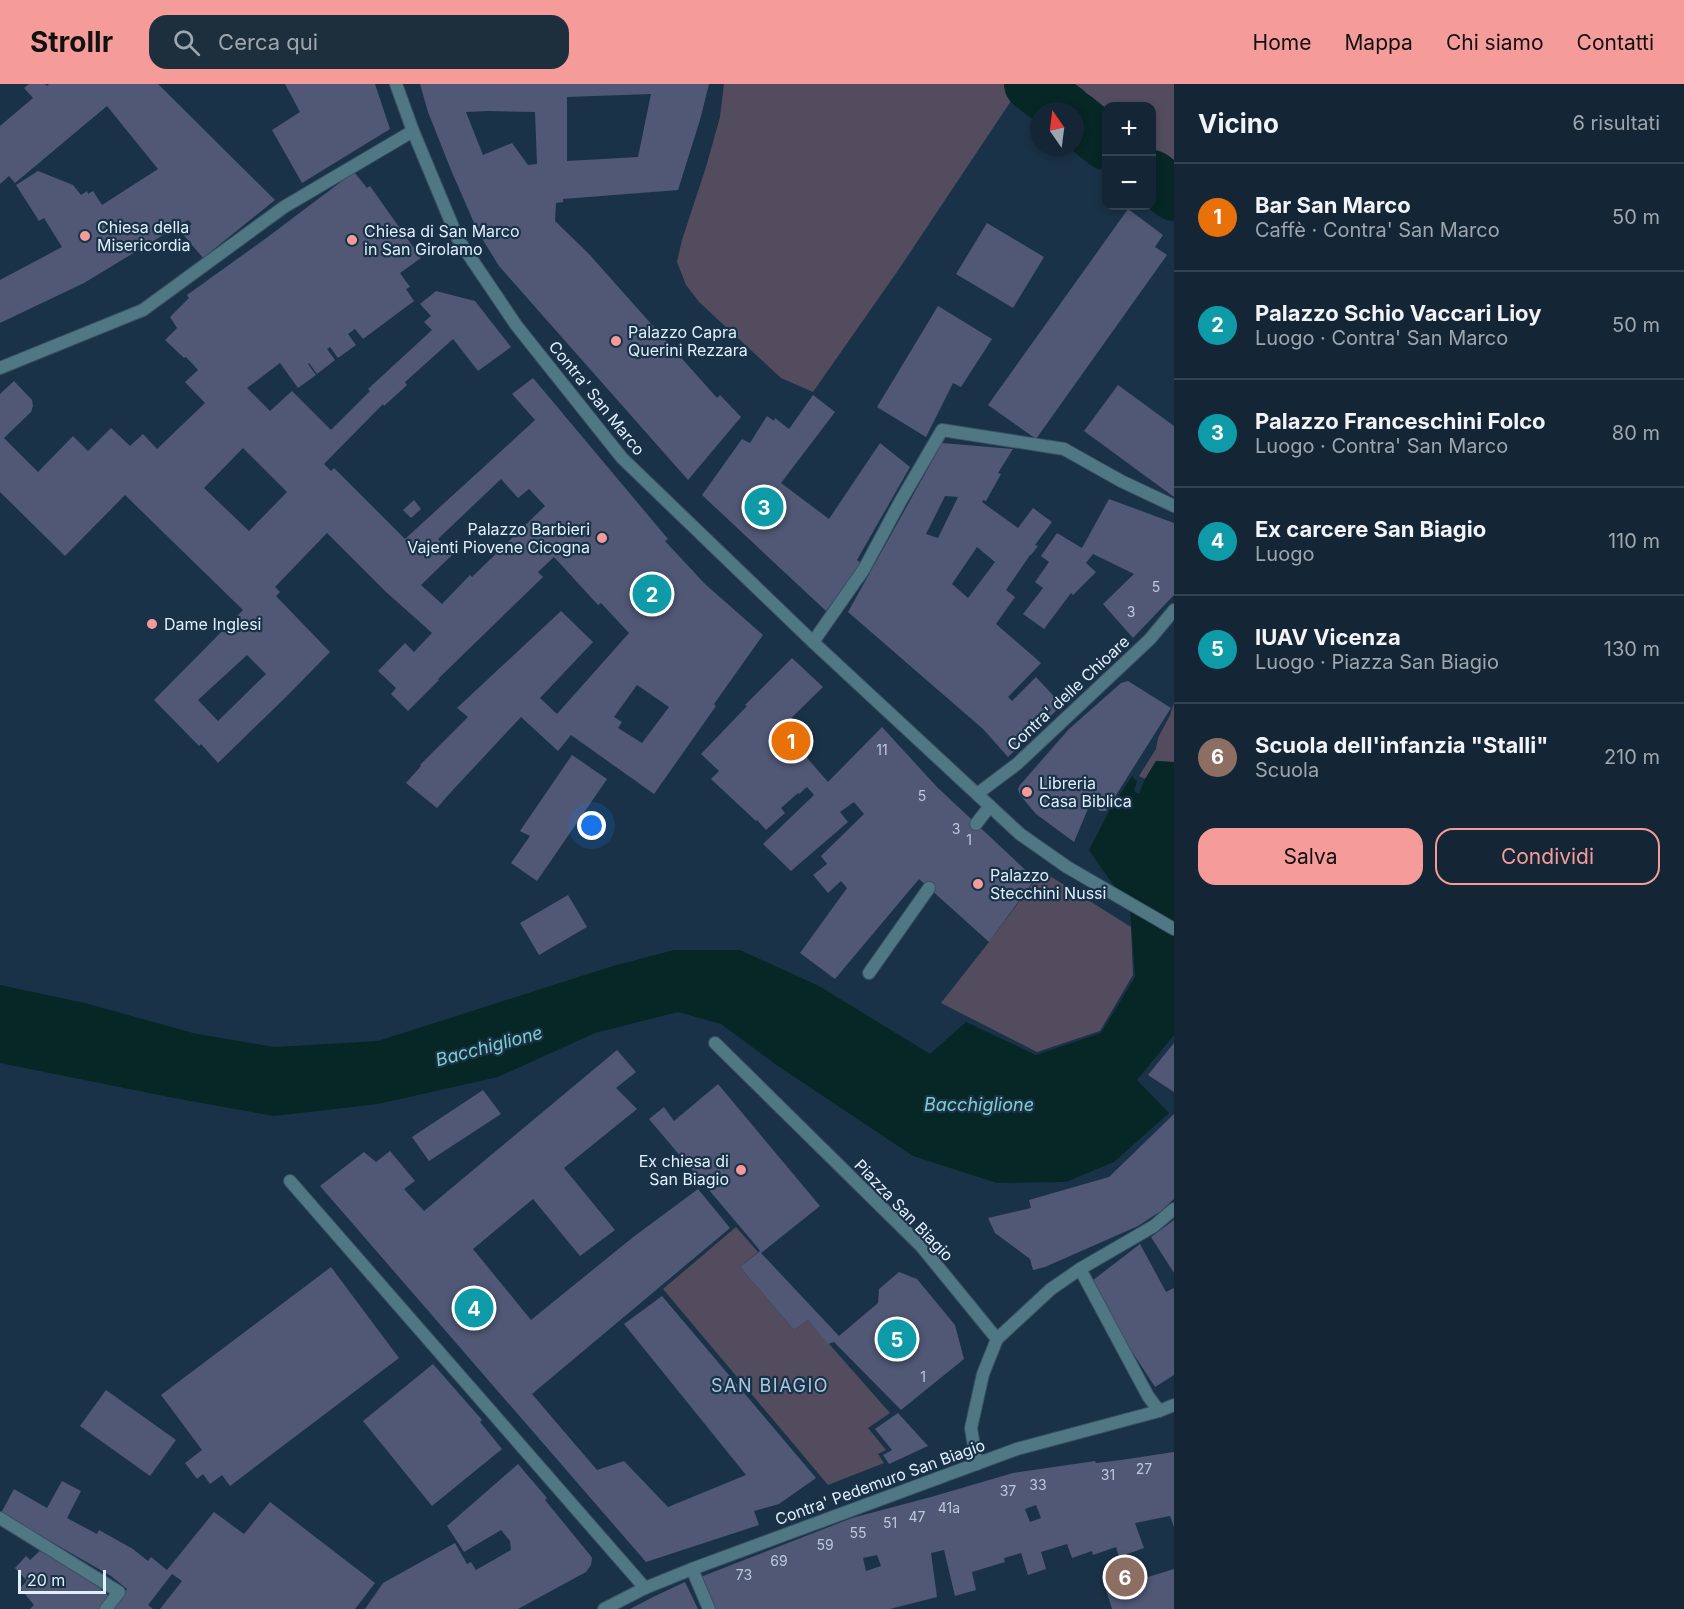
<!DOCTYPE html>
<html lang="it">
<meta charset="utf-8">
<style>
body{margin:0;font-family:Inter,sans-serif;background:#1d2e3d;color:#f1f3f6}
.controls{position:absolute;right:18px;top:18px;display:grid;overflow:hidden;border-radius:12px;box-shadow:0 3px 9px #0003}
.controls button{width:54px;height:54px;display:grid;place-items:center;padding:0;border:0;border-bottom:2px solid #334350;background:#142635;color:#f1f3f6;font:30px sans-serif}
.compass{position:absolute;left:1030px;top:18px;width:54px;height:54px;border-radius:50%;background:#142635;box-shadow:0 3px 9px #0003;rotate:346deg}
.scale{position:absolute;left:18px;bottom:15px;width:88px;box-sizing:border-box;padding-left:6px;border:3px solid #e0effd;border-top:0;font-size:16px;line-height:21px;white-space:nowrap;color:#e0effd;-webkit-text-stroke:4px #1a3247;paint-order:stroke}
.you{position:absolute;left:592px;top:742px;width:21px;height:21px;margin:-15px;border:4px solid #fff;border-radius:50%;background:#1a73e8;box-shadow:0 0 0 9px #1a73e833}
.badge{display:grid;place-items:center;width:39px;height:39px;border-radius:50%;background:#f59b9a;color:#fff;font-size:20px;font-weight:700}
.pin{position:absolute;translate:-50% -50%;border:3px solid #fff;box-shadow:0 2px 6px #0006}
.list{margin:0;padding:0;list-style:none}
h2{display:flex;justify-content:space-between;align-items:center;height:78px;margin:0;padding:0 24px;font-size:26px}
h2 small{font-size:20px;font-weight:400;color:#9da5ad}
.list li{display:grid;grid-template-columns:39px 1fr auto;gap:18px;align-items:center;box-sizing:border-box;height:108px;padding:0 24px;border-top:2px solid #334350}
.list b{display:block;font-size:22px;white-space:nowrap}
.list p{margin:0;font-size:20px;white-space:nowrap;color:#9da5ad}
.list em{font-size:20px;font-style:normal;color:#9da5ad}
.actions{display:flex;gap:12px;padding:18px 24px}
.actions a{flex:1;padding:14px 0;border:2px solid #f59b9a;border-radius:18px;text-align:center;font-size:21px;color:#f59b9a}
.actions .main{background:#f59b9a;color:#111}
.icon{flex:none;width:33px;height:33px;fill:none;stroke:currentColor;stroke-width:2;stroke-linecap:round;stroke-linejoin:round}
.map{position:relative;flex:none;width:1174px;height:1525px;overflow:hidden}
header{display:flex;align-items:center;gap:36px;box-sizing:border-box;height:84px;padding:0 30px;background:#f59b9a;color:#111}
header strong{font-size:28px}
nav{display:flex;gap:33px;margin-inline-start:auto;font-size:21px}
.search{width:420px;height:54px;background:#1d2e3d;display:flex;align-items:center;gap:15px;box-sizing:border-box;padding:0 21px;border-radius:18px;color:#9da5ad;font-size:22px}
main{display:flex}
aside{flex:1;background:#142635}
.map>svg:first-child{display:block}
.green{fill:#524c5e}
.water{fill:#062726}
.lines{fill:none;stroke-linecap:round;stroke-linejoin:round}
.river{stroke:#062726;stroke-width:54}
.building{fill:#505875;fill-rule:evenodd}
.service-casing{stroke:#3a5064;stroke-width:14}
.pedestrian-casing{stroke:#3a5064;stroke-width:14}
.minor-casing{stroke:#3a5064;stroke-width:14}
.service{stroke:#507884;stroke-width:12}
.pedestrian{stroke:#507884;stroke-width:12}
.minor{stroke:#507884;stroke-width:12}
.poi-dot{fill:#f59b9a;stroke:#1a3247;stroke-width:2}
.labels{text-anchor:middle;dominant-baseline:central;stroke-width:4.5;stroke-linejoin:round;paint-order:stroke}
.number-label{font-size:14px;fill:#bcc9db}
.poi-label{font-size:16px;fill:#e0effd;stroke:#1a3247;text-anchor:start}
.street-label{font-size:16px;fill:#e0effd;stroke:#1a3247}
.water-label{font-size:18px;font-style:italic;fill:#80cecb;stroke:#1a3247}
.neighbourhood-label{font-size:18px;letter-spacing:1.5px;fill:#abc8e2;stroke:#1a3247}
</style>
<header>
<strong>Strollr</strong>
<div class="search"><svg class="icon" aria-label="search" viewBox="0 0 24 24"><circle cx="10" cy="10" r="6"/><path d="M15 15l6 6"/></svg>Cerca qui</div>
<nav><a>Home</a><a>Mappa</a><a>Chi siamo</a><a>Contatti</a></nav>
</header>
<main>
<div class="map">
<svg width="1174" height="1525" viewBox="0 0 1174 1525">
<rect width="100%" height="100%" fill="#1a3247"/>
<!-- green -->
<g class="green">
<path d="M 724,0 L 1174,0 L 1174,126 L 1152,113 L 1152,22 L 1106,22 L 1106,85 L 1075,62 L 1075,27 L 1039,27 L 1039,36 L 1011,17 L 899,185 L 813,308 L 781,294 L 699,218 L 686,201 L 677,178 L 682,156 L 706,83 L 720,33 Z"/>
<path d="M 1174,619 L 1174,678 L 1156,677 L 1145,695 L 1139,692 L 1156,665 L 1158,654 L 1170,631 Z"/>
<path d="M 1042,787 L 1131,843 L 1133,891 L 1100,947 L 1037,968 L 941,919 L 989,858 Z"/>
<path d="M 736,1143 L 758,1168 L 740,1183 L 794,1246 L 808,1236 L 890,1329 L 868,1344 L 886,1366 L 878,1370 L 884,1379 L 828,1401 L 663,1205 Z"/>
</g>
<!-- water -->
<path class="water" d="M 1156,677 L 1174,678 L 1174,951 L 1137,996 L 1169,1029 L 1114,1078 L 1066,1098 L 997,1099 L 913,1072 L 775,980 L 721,940 L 678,928 L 595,949 L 498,993 L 378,1020 L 274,1032 L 179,1015 L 0,979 L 0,901 L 85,919 L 193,949 L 274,963 L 378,957 L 613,882 L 674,866 L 740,866 L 819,902 L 930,970 L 966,938 L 1036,971 L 1101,949 L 1135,893 L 1130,825 L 1089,766 L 1109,727 L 1132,692 L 1137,697 L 1134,707 L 1139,710 L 1144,697 Z"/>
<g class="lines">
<!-- river -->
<g class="river">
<path d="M 1031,0 L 1066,27"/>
<path d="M 1075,34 L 1106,59"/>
<path d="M 1152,93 L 1174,110"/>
</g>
</g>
<!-- building -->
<g class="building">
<path d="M 29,0 L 45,0 L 47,2 L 49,0 L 158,0 L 275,116 L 203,174 L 181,148 L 192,140 L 188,136 L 84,199 L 0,239 L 0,196 L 62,163 L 44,134 L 39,137 L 16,101 L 38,87 L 73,101 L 81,111 L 87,107 L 88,110 L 93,107 L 102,121 L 158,85 L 107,22 L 15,99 L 9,92 L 0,100 L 0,42 L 33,14 L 24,4 Z"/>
<path d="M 285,0 L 375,0 L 390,45 L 302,99 L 272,46 L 300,28 Z"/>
<path d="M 420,0 L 709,0 L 700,36 L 678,106 L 563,115 L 563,118 L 556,119 L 555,137 L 589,170 L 717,314 L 720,311 L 741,333 L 688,396 L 499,182 L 478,148 L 451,86 L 428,28 ZM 651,10 L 638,73 L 567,77 L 567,13 ZM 488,27 L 535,28 L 537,80 L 528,81 L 512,59 L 483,71 L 466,28 Z"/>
<path d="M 354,88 L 367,104 L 370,102 L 421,174 L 400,189 L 410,203 L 406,205 L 414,217 L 363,255 L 355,245 L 348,250 L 356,261 L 338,274 L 330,263 L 327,265 L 335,276 L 317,290 L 309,279 L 308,280 L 316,291 L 298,304 L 280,279 L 247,304 L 270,327 L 292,307 L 331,346 L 370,307 L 368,305 L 432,246 L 424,238 L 431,232 L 420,220 L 436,207 L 475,217 L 511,263 L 478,287 L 453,255 L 405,298 L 407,301 L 384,322 L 383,320 L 324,380 L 331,387 L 334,384 L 405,455 L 535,336 L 512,310 L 533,294 L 668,455 L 665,457 L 705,500 L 763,551 L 714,620 L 716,622 L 654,710 L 571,651 L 558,667 L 521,633 L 451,708 L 437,724 L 406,699 L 421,682 L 420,681 L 468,633 L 457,624 L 561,527 L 593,558 L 540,614 L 557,630 L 629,549 L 601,519 L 598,521 L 554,473 L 538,488 L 543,493 L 438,595 L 439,596 L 408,627 L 391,610 L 396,604 L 378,587 L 405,559 L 414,568 L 432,549 L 385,507 L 327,449 L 275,503 L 280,508 L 276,512 L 330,568 L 288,611 L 218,679 L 201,660 L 199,662 L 154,616 L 243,526 L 125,411 L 65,472 L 0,408 L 0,310 L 14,297 L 32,316 L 33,322 L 31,328 L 4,354 L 38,388 L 73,352 L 88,367 L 111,344 L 130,362 L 143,350 L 157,365 L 205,319 L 185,298 L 198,286 L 186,273 L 184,274 L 165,256 L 177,244 L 170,233 L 189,214 L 187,211 L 265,155 ZM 243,364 L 287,408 L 249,447 L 204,404 ZM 501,395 L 518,414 L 529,405 L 545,422 L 472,493 L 470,491 L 442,520 L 421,501 L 453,470 L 438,455 ZM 247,571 L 266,590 L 218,637 L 198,616 ZM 637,601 L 669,623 L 642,659 L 618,644 L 622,638 L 614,633 Z"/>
<path d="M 1128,125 L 1163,151 L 1155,163 L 1167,171 L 1036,355 L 988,321 Z"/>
<path d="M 987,139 L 1044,173 L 1013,224 L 956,190 Z"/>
<path d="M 938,222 L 992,255 L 961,303 L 953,299 L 926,353 L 877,323 Z"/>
<path d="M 1118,301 L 1174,342 L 1174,413 L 1084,347 Z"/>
<path d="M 813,311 L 835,328 L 781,399 L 829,435 L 880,359 L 910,383 L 857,476 L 861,479 L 826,527 L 702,411 L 742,355 L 750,359 L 767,332 L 774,337 L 775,334 L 789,345 Z"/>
<path d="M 942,359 L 1013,365 L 998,389 L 1001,390 L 986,417 L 983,416 L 982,418 L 1018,444 L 1033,424 L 1052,438 L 1035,461 L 1038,462 L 1031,471 L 1030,471 L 1006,506 L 1015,513 L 996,540 L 1041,579 L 1008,613 L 1012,617 L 1036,593 L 1062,621 L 1008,673 L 983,645 L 848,528 ZM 945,412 L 958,413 L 938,454 L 926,450 ZM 977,463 L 995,478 L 968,514 L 952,500 Z"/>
<path d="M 1109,415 L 1174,439 L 1174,511 L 1133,554 L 1103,520 L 1134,490 L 1093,470 L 1086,479 L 1096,488 L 1073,511 L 1071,509 L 1044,545 L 1023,530 L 1043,504 L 1035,498 L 1049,478 L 1041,472 L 1057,449 L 1082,464 Z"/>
<path d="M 414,416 L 421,425 L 411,434 L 403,426 Z"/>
<path d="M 792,574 L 823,603 L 781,644 L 828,698 L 882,643 L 937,703 L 1035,795 L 989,858 L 919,795 L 835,895 L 800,869 L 847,804 L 841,797 L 828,809 L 813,791 L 827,780 L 821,772 L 864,730 L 854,718 L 840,728 L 848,738 L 791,787 L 763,760 L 814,711 L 807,703 L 799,710 L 798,709 L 781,724 L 785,729 L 766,746 L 757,736 L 756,737 L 711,695 L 719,687 L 701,670 L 747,622 L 745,621 Z"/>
<path d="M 1128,597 L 1171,624 L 1106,727 L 1100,727 L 1090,720 L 1074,758 L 1036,730 L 1020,711 L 1018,705 L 1020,701 L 1069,645 L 1121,599 Z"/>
<path d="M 572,671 L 607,695 L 537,797 L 511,779 L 530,752 L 520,747 Z"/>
<path d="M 568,811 L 587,843 L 539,871 L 520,839 Z"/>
<path d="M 1174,959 L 1174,1008 L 1148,991 Z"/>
<path d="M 617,966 L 636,988 L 616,1004 L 637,1025 L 564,1084 L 615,1146 L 580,1172 L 533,1115 L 473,1165 L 531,1236 L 632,1154 L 698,1105 L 730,1144 L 532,1310 L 597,1386 L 624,1377 L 668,1423 L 746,1391 L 624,1240 L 662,1212 L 816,1394 L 779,1420 L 754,1427 L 759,1441 L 646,1478 L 320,1102 L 364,1068 L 376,1078 L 390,1067 L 415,1097 L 404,1105 L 424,1127 Z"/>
<path d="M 718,1000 L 820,1122 L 761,1169 L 839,1252 L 878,1219 L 879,1205 L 899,1188 L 917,1195 L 955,1241 L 964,1275 L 901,1326 L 834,1258 L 828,1260 L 808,1236 L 794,1246 L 740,1183 L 760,1167 L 758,1164 L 649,1035 L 664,1023 L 674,1037 Z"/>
<path d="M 483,1006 L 501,1030 L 429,1077 L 412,1053 Z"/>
<path d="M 1174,1030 L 1174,1115 L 1161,1127 L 1138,1142 L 1045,1183 L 1033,1186 L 1030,1175 L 995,1149 L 988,1134 L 1031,1124 L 1029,1116 L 1109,1093 Z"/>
<path d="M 1174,1136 L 1174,1189 L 1151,1153 Z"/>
<path d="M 1140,1160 L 1166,1208 L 1174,1204 L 1174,1291 L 1155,1303 L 1088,1200 Z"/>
<path d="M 331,1183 L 399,1274 L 230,1402 L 222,1391 L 210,1400 L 203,1390 L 197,1395 L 185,1379 L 202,1366 L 161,1311 Z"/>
<path d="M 433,1280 L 482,1336 L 480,1338 L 502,1365 L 432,1422 L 363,1337 Z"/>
<path d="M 106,1306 L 176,1356 L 150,1392 L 80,1342 Z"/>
<path d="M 898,1329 L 928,1362 L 889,1380 L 883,1371 L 892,1366 L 875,1345 Z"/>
<path d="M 1174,1368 L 1174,1443 L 1170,1432 L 1135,1439 L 1144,1464 L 1119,1473 L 1116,1463 L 1093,1471 L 1092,1467 L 1072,1474 L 1067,1460 L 1041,1468 L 1046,1485 L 1028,1491 L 1021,1469 L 1004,1474 L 1005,1478 L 972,1488 L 976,1506 L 955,1512 L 944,1466 L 931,1469 L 937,1513 L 890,1525 L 712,1525 L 698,1494 L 852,1434 L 931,1413 L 1013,1389 L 1095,1377 L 1096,1379 L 1121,1376 ZM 1036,1421 L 1041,1434 L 1030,1438 L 1025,1425 ZM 877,1471 L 881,1482 L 866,1487 L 863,1474 Z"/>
<path d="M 518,1380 L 547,1414 L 545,1416 L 590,1471 L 592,1474 L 591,1481 L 586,1488 L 518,1525 L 365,1525 L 383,1499 L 455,1459 L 467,1480 L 471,1478 L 476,1486 L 511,1466 L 510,1457 L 501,1446 L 464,1468 L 447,1442 Z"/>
<path d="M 62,1397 L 81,1407 L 67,1434 L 97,1450 L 99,1446 L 133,1465 L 148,1477 L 151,1473 L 167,1486 L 214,1428 L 244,1450 L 270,1418 L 375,1499 L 355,1525 L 160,1525 L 182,1497 L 172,1490 L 148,1521 L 153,1525 L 113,1525 L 127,1505 L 111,1492 L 1,1429 L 14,1405 L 47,1424 Z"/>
<path d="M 44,1463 L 57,1471 L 85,1495 L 86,1493 L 109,1512 L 99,1525 L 30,1525 L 34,1521 L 20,1504 L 27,1497 L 15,1484 L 26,1472 L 30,1476 Z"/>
<path d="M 1174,1485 L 1174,1525 L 1112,1525 L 1106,1506 Z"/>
<path d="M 685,1498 L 698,1525 L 630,1525 L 655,1512 Z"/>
</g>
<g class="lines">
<defs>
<g id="service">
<path d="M 976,740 L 990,722"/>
<path d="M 869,889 L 929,804"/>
<path d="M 290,1097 L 645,1504"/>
<path d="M 1080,1185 L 1148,1312 L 1159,1327"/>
</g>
<g id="pedestrian">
<path d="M 0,1434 L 119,1508 L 106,1525"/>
<path d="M 692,1485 L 709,1525"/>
<path d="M 604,1525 L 645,1504"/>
</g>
<g id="minor">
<path d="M 396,0 L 413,47 L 458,155 L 516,241 L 622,374 L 813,558 L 1020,750 L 1067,783 L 1174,845"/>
<path d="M 0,284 L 143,226 L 284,123 L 413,47"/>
<path d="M 813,558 L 864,485 L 900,418 L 942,346 L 1064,365 L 1121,397 L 1174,422"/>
<path d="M 977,710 L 1017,680 L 1150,555 L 1174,526"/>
<path d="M 715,959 L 921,1162 L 997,1255"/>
<path d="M 977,1380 L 971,1344 L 983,1290 L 997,1255 L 1051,1205 L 1080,1185 L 1154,1142 L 1174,1125"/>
<path d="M 645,1504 L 692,1485 L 1017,1365 L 1159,1327 L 1174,1321"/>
</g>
</defs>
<!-- service casing -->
<use href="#service" class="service-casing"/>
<!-- pedestrian casing -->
<use href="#pedestrian" class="pedestrian-casing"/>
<!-- minor casing -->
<use href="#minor" class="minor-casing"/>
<!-- service -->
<use href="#service" class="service"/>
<!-- pedestrian -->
<use href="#pedestrian" class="pedestrian"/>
<!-- minor -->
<use href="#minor" class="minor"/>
</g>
<!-- markers -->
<g class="poi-dot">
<circle cx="85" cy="152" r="6"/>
<circle cx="352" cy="156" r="6"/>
<circle cx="616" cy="257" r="6"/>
<circle cx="602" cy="454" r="6"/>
<circle cx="152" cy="540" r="6"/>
<circle cx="1027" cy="708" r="6"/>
<circle cx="978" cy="800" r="6"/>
<circle cx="741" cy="1086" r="6"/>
</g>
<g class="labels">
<!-- number labels -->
<g class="number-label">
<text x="1156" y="502">5</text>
<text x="1131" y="527">3</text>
<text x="882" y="665">11</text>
<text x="922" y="711">5</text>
<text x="956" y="744">3</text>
<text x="969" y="755">1</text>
<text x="923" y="1292">1</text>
<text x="1144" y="1384">27</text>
<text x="1108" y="1390">31</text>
<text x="1038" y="1400">33</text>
<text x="1008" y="1406">37</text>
<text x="949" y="1423">41a</text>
<text x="917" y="1432">47</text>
<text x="890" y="1438">51</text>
<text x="858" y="1448">55</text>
<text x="825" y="1460">59</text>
<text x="779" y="1476">69</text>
<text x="744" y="1490">73</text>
</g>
<!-- poi labels -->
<g class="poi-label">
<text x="97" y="143">Chiesa della<tspan x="97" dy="18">Misericordia</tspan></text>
<text x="364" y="147">Chiesa di San Marco<tspan x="364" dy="18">in San Girolamo</tspan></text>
<text x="628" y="248">Palazzo Capra<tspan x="628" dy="18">Querini Rezzara</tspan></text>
<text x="590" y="445" text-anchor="end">Palazzo Barbieri<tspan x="590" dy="18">Vajenti Piovene Cicogna</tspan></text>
<text x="164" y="540">Dame Inglesi</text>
<text x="1039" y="699">Libreria<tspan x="1039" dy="18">Casa Biblica</tspan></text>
<text x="990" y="791">Palazzo<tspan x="990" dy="18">Stecchini Nussi</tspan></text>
<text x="729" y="1077" text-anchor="end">Ex chiesa di<tspan x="729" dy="18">San Biagio</tspan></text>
</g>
<!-- street labels -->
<g class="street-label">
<text transform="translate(597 314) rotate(51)">Contra' San Marco</text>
<text transform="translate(1068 609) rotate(-43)">Contra' delle Chioare</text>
<text transform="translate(904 1126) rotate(46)">Piazza San Biagio</text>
<text transform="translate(880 1398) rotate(-20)">Contra' Pedemuro San Biagio</text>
</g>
<!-- water labels -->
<g class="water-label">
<text transform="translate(489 962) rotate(-15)">Bacchiglione</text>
<text x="979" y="1020">Bacchiglione</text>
</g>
<!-- neighbourhood labels -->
<g class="neighbourhood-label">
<text x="770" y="1301">SAN BIAGIO</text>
</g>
</g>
</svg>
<div class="controls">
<button>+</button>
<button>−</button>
</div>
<svg class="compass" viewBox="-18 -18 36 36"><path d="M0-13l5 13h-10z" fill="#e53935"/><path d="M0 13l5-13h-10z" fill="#9da5ad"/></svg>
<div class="scale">20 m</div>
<div class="you"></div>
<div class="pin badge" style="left:791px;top:657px;background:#e8710a">1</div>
<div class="pin badge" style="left:652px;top:510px;background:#0f9aa8">2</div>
<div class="pin badge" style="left:764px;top:423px;background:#0f9aa8">3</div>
<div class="pin badge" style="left:474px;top:1224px;background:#0f9aa8">4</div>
<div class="pin badge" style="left:897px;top:1255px;background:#0f9aa8">5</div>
<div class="pin badge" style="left:1125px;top:1493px;background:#8d6e63">6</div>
</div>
<aside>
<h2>Vicino<small>6 risultati</small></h2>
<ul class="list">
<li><span class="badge" style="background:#e8710a">1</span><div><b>Bar San Marco</b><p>Caffè · Contra' San Marco</p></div><em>50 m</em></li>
<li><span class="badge" style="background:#0f9aa8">2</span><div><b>Palazzo Schio Vaccari Lioy</b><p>Luogo · Contra' San Marco</p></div><em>50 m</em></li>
<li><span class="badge" style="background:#0f9aa8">3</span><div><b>Palazzo Franceschini Folco</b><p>Luogo · Contra' San Marco</p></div><em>80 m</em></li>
<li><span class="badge" style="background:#0f9aa8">4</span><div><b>Ex carcere San Biagio</b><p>Luogo</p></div><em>110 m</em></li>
<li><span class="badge" style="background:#0f9aa8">5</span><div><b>IUAV Vicenza</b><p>Luogo · Piazza San Biagio</p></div><em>130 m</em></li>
<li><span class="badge" style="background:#8d6e63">6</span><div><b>Scuola dell'infanzia &quot;Stalli&quot;</b><p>Scuola</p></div><em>210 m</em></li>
</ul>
<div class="actions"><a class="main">Salva</a><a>Condividi</a></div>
</aside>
</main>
